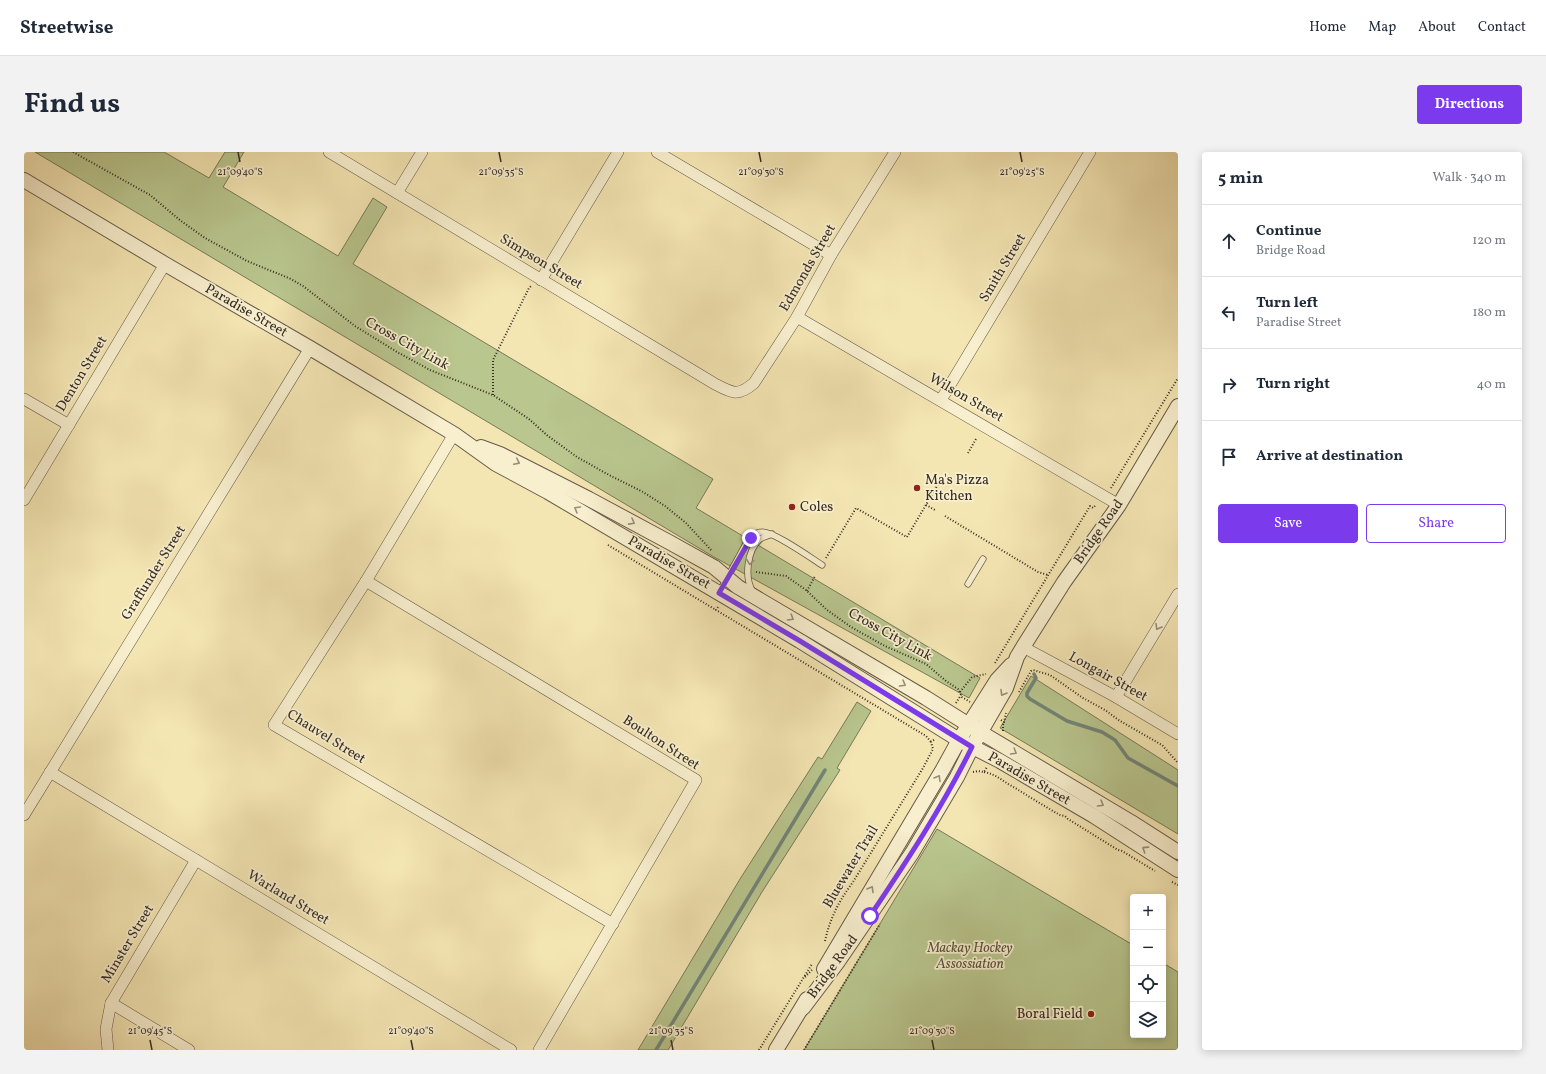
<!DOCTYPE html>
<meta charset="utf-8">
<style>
body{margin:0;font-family:Vollkorn,serif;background:#f2f2f3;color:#1f2937}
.controls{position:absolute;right:12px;bottom:12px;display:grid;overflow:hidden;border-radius:4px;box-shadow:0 2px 10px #0003}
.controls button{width:36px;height:36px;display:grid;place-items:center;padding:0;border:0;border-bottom:1px solid #e0e1e3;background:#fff;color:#1f2937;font:20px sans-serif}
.stop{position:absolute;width:12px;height:12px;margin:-9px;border:3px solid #7c3aed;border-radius:50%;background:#fff}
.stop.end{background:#7c3aed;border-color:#fff;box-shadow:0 1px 4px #0008}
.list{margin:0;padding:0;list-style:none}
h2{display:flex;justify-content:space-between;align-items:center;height:52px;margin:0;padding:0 16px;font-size:17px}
h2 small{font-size:13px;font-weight:400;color:#747a83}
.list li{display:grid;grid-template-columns:26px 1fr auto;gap:12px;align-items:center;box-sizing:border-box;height:72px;padding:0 16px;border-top:1px solid #e0e1e3}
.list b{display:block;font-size:15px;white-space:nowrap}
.list p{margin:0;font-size:13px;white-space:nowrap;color:#747a83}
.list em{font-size:13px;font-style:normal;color:#747a83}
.actions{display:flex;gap:8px;padding:12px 16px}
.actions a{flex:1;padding:9px 0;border:1px solid #7c3aed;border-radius:4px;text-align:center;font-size:14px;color:#7c3aed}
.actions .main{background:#7c3aed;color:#fff}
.icon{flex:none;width:22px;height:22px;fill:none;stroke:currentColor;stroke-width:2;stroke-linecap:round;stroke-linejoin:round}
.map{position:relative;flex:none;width:1154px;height:898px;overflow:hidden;border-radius:4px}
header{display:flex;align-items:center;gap:24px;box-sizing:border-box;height:56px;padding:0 20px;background:#fff;border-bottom:1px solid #e0e1e3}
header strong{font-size:19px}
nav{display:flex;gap:22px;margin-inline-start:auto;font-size:14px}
.intro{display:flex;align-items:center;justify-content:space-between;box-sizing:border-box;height:96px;padding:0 24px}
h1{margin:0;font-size:28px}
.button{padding:10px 18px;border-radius:4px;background:#7c3aed;color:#fff;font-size:14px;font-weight:700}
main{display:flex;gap:24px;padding:0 24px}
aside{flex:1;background:#fff;border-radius:4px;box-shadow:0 2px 10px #0003}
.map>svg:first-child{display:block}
.green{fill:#b9c68e;stroke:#787959}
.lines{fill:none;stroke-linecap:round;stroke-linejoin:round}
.stream{stroke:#738478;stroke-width:3.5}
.service-casing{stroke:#665a48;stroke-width:7}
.minor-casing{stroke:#665a48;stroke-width:12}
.tertiary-casing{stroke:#665a48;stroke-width:16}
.path{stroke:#362c24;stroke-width:2;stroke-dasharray:1 2;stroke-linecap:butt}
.service{stroke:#f8efce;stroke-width:5.5}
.minor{stroke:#f8efce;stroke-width:11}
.tertiary{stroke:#f8efce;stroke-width:14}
.oneway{stroke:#978e79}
.route{stroke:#7c3aed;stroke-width:5}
.ticks{fill:none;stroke:#362c24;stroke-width:1.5}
.poi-dot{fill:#8f2418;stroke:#f8efce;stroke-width:1.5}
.labels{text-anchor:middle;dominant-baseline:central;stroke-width:3.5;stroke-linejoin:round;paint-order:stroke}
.street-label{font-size:14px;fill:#362c24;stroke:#f8efce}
.poi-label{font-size:14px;fill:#362c24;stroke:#f8efce;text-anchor:start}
.park-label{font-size:14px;font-style:italic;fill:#57523e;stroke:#f8efce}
.ticks-label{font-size:10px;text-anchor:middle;fill:#362c24;stroke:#f8efce;stroke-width:3.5;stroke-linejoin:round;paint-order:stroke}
</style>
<header>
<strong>Streetwise</strong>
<nav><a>Home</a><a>Map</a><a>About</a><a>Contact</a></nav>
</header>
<div class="intro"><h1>Find us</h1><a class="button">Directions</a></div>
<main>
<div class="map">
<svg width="1154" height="898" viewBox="0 0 1154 898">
<rect width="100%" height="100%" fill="#f4e6b3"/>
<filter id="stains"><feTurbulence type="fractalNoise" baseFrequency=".005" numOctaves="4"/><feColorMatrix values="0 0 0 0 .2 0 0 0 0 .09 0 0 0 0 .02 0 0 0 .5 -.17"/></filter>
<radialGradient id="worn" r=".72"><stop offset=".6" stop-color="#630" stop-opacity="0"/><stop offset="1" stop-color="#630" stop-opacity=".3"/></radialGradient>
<!-- green -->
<g class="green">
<path d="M 11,0 L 140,0 L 185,26 L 201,0 L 220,0 L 199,35 L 314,104 L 349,46 L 363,55 L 329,112 L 689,327 L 672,356 L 956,526 L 945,546 L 690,405 Z"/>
<path d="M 1007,524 L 1154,618 L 1154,682 L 976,576 Z"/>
<path d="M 833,550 L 847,559 L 813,616 L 816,618 L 738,740 L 644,898 L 614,898 L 716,727 L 794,605 L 798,607 Z"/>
<path d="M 913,677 L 1109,793 L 1109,883 L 1139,883 L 1139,811 L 1154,820 L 1154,898 L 780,898 Z"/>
</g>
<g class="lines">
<!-- stream -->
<g class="stream">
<path d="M 1010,522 L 1012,526 L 1003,541 L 1003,544 L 1006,547 L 1043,569 L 1078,580 L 1091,588 L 1104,606 L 1154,634"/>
<path d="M 632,898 L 801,618"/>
</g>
<defs>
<g id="service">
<path d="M 944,432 L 959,407"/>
<path d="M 729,440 C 720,426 723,398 736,387 C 739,385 744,384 748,382"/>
<path d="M 695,441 L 723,390 C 727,385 731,380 738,380 C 749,379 787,406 798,413"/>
</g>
<g id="minor">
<path d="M 305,0 L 691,232 C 708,241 714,245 730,231 L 773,165 L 807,103 L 871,0"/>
<path d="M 633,0 L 807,103"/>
<path d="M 373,41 L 398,0"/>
<path d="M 517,128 L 594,0"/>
<path d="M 773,165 L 1095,353"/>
<path d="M 0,247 L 45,273"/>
<path d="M 917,248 L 1066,0"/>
<path d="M 430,282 L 342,429 L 250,573 L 589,772"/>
<path d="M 0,348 L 141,112"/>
<path d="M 342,429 L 672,628 L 515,898"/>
<path d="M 999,495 L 1092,545 L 1154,582"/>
<path d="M 1092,545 L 1154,442"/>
<path d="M 26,620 L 487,898"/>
<path d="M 0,663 L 286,196"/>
<path d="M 87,851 L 165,898"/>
<path d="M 84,898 L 82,877 L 87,851 L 172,708"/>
</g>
<g id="tertiary">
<path d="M 0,28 L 141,112 L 286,196 L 430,282 L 472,312 L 524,340 L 776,489 L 935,588 L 976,609 L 1070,664 L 1154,718"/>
<path d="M 457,295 L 476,302 L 500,314 L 565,347 L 645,390 L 690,415 L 714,435 L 902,546 L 956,580 L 1107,670 L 1154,700"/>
<path d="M 800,817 L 919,617 L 935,588 L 973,528 L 987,513"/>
<path d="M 779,856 L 813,811 L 888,701 L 933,625 L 948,595 L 982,536 L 993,505 L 999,495 L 1040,430 L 1095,353 L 1154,254"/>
<path d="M 752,898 L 783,847"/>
</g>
</defs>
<!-- service casing -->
<use href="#service" class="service-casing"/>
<!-- minor casing -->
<use href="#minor" class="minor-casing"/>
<!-- tertiary casing -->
<use href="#tertiary" class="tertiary-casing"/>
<!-- path -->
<g class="path">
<path d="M 49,0 L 126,43 L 157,69 L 181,86 L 223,109 L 267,127 L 279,134 L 331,174 L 373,200 L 406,218 L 469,243 L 505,267 L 524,284 L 553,305 L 585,323 L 619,340 L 641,354 L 662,371 L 688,399"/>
<path d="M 469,243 L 469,208 L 505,136 L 507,134"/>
<path d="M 944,301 L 952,287"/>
<path d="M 1087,336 L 1154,226"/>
<path d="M 902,353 L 911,358"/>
<path d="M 921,364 L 1014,420 L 1024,423"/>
<path d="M 584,393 L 692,458"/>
<path d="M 802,406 L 832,356 L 883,385 L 919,324 L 921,325"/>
<path d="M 732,420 L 762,424 L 782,438 L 803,458 L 827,475 L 861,494 L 902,512 L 922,529 L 934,537 L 938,545 L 946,550"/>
<path d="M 783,439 L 791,424"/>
<path d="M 694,455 L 692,458 L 902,584 L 907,590"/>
<path d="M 971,511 L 1066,354 L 1069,356 L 1072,353"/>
<path d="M 936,540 L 948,525 L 962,522"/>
<path d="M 995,540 L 1007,519 L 1009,518 L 1026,523 L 1059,546 L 1081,558 L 1096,569 L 1138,593 L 1154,611"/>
<path d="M 932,551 L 937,543"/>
<path d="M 977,568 L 980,570 L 982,561"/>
<path d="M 979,579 L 979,573 L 980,570"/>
<path d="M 949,620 L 954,619 L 960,620 L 963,615"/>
<path d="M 960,620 C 972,622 978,629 988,634 C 1004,644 1020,654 1036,663 L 1041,664 L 1044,667 L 1094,698 L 1098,699 L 1131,719"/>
<path d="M 1148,730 L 1154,733"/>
<path d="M 801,789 C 806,766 815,749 829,730 L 899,616 L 909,597 L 907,590 L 911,587"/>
<path d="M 781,825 L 788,818"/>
<path d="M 735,898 L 788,812"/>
<path d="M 780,898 L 856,772"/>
</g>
<!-- service -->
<use href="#service" class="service"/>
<!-- minor -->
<use href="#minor" class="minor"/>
<!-- tertiary -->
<use href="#tertiary" class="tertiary"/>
</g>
<!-- one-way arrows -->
<defs><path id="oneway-chevron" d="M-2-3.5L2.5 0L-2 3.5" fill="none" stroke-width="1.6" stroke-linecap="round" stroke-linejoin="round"/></defs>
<g class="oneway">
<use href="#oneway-chevron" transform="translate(493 310) rotate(26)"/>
<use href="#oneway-chevron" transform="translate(553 357) rotate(-150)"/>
<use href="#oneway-chevron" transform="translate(608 370) rotate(29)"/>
<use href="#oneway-chevron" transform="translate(726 410) rotate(98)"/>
<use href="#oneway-chevron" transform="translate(767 466) rotate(31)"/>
<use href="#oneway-chevron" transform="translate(1134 475) rotate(121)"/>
<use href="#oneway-chevron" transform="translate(879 532) rotate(30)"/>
<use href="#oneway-chevron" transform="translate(979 541) rotate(120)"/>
<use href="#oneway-chevron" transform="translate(990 600) rotate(31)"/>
<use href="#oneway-chevron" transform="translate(914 626) rotate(-59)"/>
<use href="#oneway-chevron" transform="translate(1077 652) rotate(30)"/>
<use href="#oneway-chevron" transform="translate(1121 697) rotate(-147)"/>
<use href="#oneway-chevron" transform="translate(847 737) rotate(-59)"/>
</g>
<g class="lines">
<!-- route -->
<path class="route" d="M 727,386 L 695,441 L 776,489 L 948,595 C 919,654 883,709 846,764"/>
</g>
<!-- ticks -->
<path class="ticks" d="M 214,0 L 216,10M 475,0 L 477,10M 735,0 L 737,10M 996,0 L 998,10M 126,888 L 128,898M 387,888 L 389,898M 647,888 L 649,898M 908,888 L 910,898"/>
<!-- markers -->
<g class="poi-dot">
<circle cx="893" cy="336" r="4"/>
<circle cx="768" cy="355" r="4"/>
<circle cx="1067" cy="862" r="4"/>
</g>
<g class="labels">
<!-- street labels -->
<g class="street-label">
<text transform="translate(517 110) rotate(31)">Simpson Street</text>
<text transform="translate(784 116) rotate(-60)">Edmonds Street</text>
<text transform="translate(979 116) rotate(-59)">Smith Street</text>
<text transform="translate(222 159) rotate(30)">Paradise Street</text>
<text transform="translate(383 192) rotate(29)">Cross City Link</text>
<text transform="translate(58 222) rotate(-59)">Denton Street</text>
<text transform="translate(942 246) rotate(30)">Wilson Street</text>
<text transform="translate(1075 380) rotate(-55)">Bridge Road</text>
<text transform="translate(645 411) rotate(30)">Paradise Street</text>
<text transform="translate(130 421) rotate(-58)">Graffunder Street</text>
<text transform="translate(866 483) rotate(29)">Cross City Link</text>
<text transform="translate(1084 525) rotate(29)">Longair Street</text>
<text transform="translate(302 585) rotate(32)">Chauvel Street</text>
<text transform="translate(637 591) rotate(33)">Boulton Street</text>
<text transform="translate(1005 627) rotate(30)">Paradise Street</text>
<text transform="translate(827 715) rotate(-59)">Bluewater Trail</text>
<text transform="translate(264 746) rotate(31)">Warland Street</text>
<text transform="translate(104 792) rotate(-59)">Minster Street</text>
<text transform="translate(809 815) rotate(-54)">Bridge Road</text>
</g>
<!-- poi labels -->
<g class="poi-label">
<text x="901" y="328">Ma's Pizza<tspan x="901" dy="16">Kitchen</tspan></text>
<text x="776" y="355">Coles</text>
<text x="1059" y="862" text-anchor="end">Boral Field</text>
</g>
<!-- park labels -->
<g class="park-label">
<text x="946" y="796">Mackay Hockey<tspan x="946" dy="16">Assossiation</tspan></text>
</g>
</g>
<g class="ticks-label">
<text x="216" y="23">21°09'40"S</text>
<text x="477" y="23">21°09'35"S</text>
<text x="737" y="23">21°09'30"S</text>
<text x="998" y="23">21°09'25"S</text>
<text x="126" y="882">21°09'45"S</text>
<text x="387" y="882">21°09'40"S</text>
<text x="647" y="882">21°09'35"S</text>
<text x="908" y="882">21°09'30"S</text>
</g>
<rect width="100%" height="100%" filter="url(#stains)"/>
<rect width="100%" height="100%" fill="url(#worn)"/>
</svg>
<div class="controls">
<button>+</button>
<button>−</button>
<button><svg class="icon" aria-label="locate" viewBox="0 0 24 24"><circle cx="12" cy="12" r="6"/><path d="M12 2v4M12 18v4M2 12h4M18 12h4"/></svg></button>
<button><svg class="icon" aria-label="layers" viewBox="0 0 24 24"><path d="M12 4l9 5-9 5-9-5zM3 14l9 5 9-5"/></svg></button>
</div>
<div class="stop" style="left:846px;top:764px"></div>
<div class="stop end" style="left:727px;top:386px"></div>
</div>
<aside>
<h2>5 min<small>Walk · 340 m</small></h2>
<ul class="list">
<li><svg class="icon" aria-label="ahead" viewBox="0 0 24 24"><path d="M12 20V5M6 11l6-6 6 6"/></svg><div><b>Continue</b><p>Bridge Road</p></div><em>120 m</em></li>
<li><svg class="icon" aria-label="left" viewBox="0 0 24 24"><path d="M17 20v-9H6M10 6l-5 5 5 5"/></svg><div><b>Turn left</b><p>Paradise Street</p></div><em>180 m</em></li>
<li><svg class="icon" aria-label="right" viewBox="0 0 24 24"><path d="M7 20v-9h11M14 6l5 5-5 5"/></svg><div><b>Turn right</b></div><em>40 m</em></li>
<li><svg class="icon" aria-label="arrive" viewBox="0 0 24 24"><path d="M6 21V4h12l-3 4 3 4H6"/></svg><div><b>Arrive at destination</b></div></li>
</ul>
<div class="actions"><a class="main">Save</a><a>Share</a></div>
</aside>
</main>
